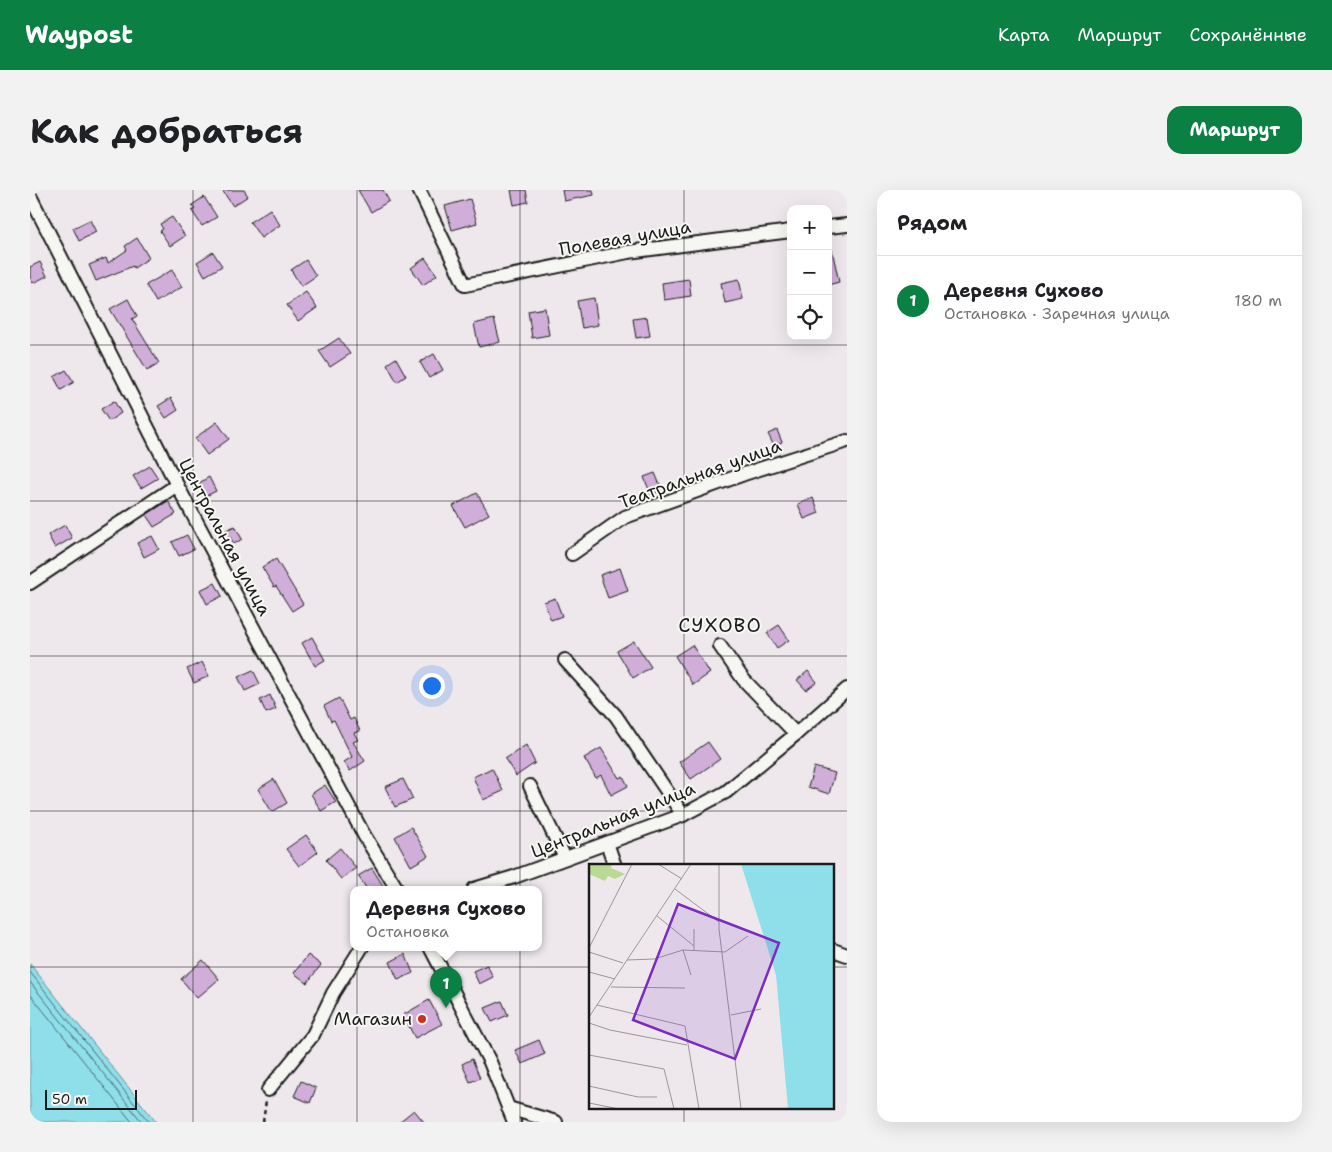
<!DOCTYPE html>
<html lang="ru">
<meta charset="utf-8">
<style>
body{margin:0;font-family:"Shantell Sans",sans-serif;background:#f2f2f2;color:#202124}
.controls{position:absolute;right:15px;top:15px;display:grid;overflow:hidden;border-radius:10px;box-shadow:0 5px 20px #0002}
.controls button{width:45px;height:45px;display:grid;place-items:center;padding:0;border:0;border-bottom:1px solid #e0e0e0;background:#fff;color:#202124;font:25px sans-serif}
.scale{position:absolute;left:15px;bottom:12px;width:92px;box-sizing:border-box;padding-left:5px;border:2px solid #1c1c1c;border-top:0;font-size:14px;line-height:18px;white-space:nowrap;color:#1c1c1c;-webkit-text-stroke:4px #f6f6f2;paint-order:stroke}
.you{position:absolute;left:401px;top:495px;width:18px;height:18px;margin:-12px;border:4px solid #fff;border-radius:50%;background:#1a73e8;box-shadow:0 0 0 8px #1a73e833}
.badge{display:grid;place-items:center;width:32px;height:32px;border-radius:50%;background:#0b8043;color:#fff;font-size:16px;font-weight:700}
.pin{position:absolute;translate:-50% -41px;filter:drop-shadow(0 1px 2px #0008)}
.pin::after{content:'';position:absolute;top:26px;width:18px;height:15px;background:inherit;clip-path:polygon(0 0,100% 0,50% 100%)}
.popup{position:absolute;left:320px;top:696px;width:192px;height:65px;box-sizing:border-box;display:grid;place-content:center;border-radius:10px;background:#fff;filter:drop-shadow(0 1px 4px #0005);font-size:16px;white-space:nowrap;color:#757577}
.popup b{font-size:19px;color:#202124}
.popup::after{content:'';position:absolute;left:50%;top:100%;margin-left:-10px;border:10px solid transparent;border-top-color:#fff}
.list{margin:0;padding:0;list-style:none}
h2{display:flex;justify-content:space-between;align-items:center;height:65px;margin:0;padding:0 20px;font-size:21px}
h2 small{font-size:16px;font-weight:400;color:#757577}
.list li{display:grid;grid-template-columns:32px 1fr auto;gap:15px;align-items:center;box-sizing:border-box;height:90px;padding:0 20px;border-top:1px solid #e0e0e0}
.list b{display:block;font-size:19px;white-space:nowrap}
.list p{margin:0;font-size:16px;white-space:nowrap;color:#757577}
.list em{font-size:16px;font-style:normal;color:#757577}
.icon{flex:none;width:28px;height:28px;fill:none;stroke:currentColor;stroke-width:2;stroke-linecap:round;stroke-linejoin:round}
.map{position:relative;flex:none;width:817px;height:932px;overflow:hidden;border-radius:15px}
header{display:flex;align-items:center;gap:30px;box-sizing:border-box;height:70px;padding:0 25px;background:#0b8043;color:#fff}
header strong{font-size:24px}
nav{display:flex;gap:28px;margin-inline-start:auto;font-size:18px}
.intro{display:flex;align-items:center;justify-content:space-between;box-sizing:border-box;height:120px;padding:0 30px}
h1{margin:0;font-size:35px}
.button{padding:12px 22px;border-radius:15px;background:#0b8043;color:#fff;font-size:18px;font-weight:700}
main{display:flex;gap:30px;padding:0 30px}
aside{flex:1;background:#fff;border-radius:15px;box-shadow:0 5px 20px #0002}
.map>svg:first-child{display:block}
.water{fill:#8fdfea;stroke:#619198}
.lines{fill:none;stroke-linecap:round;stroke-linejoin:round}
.shore{stroke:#4a6a6e;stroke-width:1}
.building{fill:#d0aed9;stroke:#1c1c1c}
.minor-casing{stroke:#1c1c1c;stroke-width:16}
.path{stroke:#1c1c1c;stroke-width:2.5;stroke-dasharray:4 4;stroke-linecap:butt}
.minor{stroke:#f6f6f2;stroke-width:12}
.grid{fill:none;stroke:#1c1c1c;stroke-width:1;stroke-opacity:0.55}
.poi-dot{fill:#c8321e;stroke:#f6f6f2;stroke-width:2}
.labels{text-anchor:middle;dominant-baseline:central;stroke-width:4;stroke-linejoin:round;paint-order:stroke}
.street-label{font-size:18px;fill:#1c1c1c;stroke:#f6f6f2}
.poi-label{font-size:18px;fill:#1c1c1c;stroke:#f6f6f2;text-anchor:end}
.quarter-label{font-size:20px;letter-spacing:1px;fill:#1c1c1c;stroke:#f6f6f2}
.inset-road{fill:none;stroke:#9a9699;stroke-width:1}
.view{fill:#7b2cbf;fill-opacity:0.15;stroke:#7b2cbf;stroke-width:2.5}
.inset-edge{fill:none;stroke:#1c1c1c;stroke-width:2.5}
</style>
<header>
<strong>Waypost</strong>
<nav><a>Карта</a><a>Маршрут</a><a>Сохранённые</a></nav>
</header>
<div class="intro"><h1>Как добраться</h1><a class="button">Маршрут</a></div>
<main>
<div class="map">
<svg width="817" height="932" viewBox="0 0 817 932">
<rect width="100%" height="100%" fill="#eee8ed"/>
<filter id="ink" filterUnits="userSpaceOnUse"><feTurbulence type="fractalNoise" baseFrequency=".02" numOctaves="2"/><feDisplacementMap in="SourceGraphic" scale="10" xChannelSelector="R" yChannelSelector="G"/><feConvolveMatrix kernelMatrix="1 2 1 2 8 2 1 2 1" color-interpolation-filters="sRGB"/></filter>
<g filter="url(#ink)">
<!-- water -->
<path class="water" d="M 0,774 L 126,932 L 0,932 Z"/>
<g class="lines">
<!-- shore -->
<g class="shore">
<path d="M 0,782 L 119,932"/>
<path d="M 0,792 L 112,932"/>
<path d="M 0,804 L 102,932"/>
</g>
</g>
<!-- building -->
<g class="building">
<path d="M 192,0 L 214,0 L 218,6 L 203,16 Z"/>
<path d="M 328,0 L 353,0 L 359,11 L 341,22 Z"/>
<path d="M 481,0 L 496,0 L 498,12 L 484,15 Z"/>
<path d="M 532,0 L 563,0 L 564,5 L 534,11 Z"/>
<path d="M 174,7 L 187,27 L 172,36 L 162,21 L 165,19 L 162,15 Z"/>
<path d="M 440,9 L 447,33 L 422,40 L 415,16 Z"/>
<path d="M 240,19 L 250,35 L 231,48 L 220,32 Z"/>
<path d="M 142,27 L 155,46 L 140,56 L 130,41 L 133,39 L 130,34 Z"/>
<path d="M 60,30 L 66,42 L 49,51 L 43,38 Z"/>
<path d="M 107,48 L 119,68 L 104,78 L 103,76 L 66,91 L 59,75 L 76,68 L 78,73 L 97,60 L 95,56 Z"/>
<path d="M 802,60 L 809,92 L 798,95 L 798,61 Z"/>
<path d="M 183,62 L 192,76 L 175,86 L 167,72 Z"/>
<path d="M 395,68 L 407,85 L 393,95 L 381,78 Z"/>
<path d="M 276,70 L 286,86 L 271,96 L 261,80 Z"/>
<path d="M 10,72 L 17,86 L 3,93 L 0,87 L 0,77 Z"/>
<path d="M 142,80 L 152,97 L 126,112 L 116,95 Z"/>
<path d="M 659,89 L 661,106 L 634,110 L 632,93 Z"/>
<path d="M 709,89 L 713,109 L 695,113 L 691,93 Z"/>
<path d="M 276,102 L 287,118 L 268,131 L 257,115 Z"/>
<path d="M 564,108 L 568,135 L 552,138 L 547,111 Z"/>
<path d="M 98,109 L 107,126 L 102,129 L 129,173 L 117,180 L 80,119 Z"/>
<path d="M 515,118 L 519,145 L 502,148 L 498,121 Z"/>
<path d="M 617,127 L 620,146 L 606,148 L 603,129 Z"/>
<path d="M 464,129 L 470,152 L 449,157 L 444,134 Z"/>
<path d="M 309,148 L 320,164 L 300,177 L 289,161 Z"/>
<path d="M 404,164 L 413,180 L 399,188 L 390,172 Z"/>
<path d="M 366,168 L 376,186 L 367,192 L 357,174 Z"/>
<path d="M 36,180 L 44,192 L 31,200 L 24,187 Z"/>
<path d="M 141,208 L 148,220 L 136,228 L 128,216 Z"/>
<path d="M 84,211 L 91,223 L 79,231 L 71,219 Z"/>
<path d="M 187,232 L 199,249 L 177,265 L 165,248 Z"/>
<path d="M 747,240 L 752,252 L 744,256 L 738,244 Z"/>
<path d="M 120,276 L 128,288 L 111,298 L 103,286 Z"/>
<path d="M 625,283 L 632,300 L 621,305 L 614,287 Z"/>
<path d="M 179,287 L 186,301 L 176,306 L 169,293 Z"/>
<path d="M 447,303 L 459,324 L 435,337 L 423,316 Z"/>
<path d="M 783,308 L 789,323 L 774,329 L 768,314 Z"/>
<path d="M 138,311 L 146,324 L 124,337 L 116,325 Z"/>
<path d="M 35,335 L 42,348 L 25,358 L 18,345 Z"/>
<path d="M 205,336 L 212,349 L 204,354 L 196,340 Z"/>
<path d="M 157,345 L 164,359 L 149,366 L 142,352 Z"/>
<path d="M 122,346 L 129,359 L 114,367 L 107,353 Z"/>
<path d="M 246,369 L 273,414 L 262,421 L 246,396 L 244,397 L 232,377 Z"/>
<path d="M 590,378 L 598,401 L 578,408 L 570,385 Z"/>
<path d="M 185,393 L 192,406 L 177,414 L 170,400 Z"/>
<path d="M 525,408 L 532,426 L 521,430 L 514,412 Z"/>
<path d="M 749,435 L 759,450 L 747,458 L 737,443 Z"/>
<path d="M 282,447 L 295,470 L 285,476 L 272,453 Z"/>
<path d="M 604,451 L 621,477 L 603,488 L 587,461 Z"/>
<path d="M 662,455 L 680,483 L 663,495 L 645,466 Z"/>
<path d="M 172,472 L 179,486 L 164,493 L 157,479 Z"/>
<path d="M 223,480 L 230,494 L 215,501 L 208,487 Z"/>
<path d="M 778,481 L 787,492 L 776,500 L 767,490 Z"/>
<path d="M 240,505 L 246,519 L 236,523 L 230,510 Z"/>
<path d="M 309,508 L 320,530 L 324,528 L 330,541 L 324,543 L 328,550 L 323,552 L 335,571 L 320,581 L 314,572 L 322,567 L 304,530 L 301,531 L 294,516 Z"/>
<path d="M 678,552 L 690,569 L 661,589 L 649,572 Z"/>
<path d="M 496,555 L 505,573 L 486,586 L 475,569 Z"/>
<path d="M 571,558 L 589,588 L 593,586 L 598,596 L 581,605 L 571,585 L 566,588 L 554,568 Z"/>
<path d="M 784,577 L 805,583 L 799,604 L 778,597 Z"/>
<path d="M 462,578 L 473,601 L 453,610 L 443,587 Z"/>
<path d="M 244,589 L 257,613 L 242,622 L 228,599 Z"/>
<path d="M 373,589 L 383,609 L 365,617 L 355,597 Z"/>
<path d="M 295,595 L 306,612 L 291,621 L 281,604 Z"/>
<path d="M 381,637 L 398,666 L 381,676 L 365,647 Z"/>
<path d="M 276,645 L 288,662 L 269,676 L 256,659 Z"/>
<path d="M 310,658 L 326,678 L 311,689 L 296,670 Z"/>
<path d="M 342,678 L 355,699 L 337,699 L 328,686 Z"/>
<path d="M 375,764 L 383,783 L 368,790 L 360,772 Z"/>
<path d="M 278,765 L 291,775 L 277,793 L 264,783 Z"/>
<path d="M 173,770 L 189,789 L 167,808 L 151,789 Z"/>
<path d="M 457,775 L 463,787 L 449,794 L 443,781 Z"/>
<path d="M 399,810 L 412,834 L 385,848 L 373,825 Z"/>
<path d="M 472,811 L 478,825 L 462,832 L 455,818 Z"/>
<path d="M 509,850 L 515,864 L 492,874 L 485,860 Z"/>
<path d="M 442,869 L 450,888 L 440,892 L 432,874 Z"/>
<path d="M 271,891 L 286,898 L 280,913 L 264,906 Z"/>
<path d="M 384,920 L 394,932 L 369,932 Z"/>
</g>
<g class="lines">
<defs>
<g id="minor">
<path d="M 389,0 L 435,95 L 598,62 L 761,41"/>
<path d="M 0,6 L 147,295 L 334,645 L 367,699"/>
<path d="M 798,37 L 817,35"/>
<path d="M 542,364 L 595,327 L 714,284 L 817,251"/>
<path d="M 0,393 L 147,295"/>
<path d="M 690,456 L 713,489 L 766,544"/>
<path d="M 535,470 L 586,526 L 653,625"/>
<path d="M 500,596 L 535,668"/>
<path d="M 577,653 L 585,676"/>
<path d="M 444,699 L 484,687 L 653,625 L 696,602 L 766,544 L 817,499"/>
<path d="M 400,757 L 460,872 L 484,932"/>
<path d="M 803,760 L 817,765"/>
<path d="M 238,900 L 283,845 L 303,803 L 332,757"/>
<path d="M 478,918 L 526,932"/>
</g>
</defs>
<!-- minor casing -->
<use href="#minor" class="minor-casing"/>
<!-- path -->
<path class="path" d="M 233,932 L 236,911"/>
<!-- minor -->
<use href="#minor" class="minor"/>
</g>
</g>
<!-- grid -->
<path class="grid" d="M 163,0 L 163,932M 327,0 L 327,932M 490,0 L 490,932M 654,0 L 654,676M 0,155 L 817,155M 0,311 L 817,311M 0,466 L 817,466M 0,621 L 817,621M 0,777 L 561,777M 803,777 L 817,777M 654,918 L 654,932"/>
<!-- markers -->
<circle class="poi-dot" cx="392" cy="829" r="5"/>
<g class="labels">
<!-- street labels -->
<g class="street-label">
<text transform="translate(595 48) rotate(-10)">Полевая улица</text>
<text transform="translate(670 284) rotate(-20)">Театральная улица</text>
<text transform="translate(195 347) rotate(62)">Центральная улица</text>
<text transform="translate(583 630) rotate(-22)">Центральная улица</text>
</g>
<!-- poi labels -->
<g class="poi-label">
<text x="382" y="829">Магазин</text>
</g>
<!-- quarter labels -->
<g class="quarter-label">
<text x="690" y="435">СУХОВО</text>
</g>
</g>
<!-- overview -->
<g transform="translate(559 674)">
<rect width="245" height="245" fill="#eee8ed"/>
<path d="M 0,0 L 23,0 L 22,4 L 36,10 L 26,15 L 19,12 L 16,17 L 0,10 Z" fill="#bad992"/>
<path d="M 152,0 L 245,0 L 245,245 L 199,245 L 187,111 Z" fill="#8fdfea"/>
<path class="inset-road" d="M 69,0 L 93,15M 130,0 L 130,65 L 152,245M 86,25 L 130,58M 68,52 L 105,82M 0,84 L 43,0M 94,86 L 102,111M 105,86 L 105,65M 0,88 L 34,99M 38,96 L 65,95 L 94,86 L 136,88 L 159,72M 0,108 L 26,115M 22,123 L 96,124M 8,141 L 96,162 L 110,245M 142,151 L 172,145M 0,153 L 102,0M 0,159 L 21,166 L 98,181M 0,191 L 75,205 L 85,245M 0,222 L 49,233 L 68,233M 0,239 L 30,245"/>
<path class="view" d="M 89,40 L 190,79 L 146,195 L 44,156 Z"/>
<rect width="245" height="245" class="inset-edge"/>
</g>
</svg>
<div class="controls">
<button>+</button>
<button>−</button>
<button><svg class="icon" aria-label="locate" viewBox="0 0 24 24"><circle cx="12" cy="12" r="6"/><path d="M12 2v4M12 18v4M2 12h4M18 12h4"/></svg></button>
</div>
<div class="scale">50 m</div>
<div class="you"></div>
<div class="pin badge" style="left:416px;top:818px">1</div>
<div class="popup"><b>Деревня Сухово</b>Остановка</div>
</div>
<aside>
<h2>Рядом<small></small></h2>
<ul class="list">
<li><span class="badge">1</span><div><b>Деревня Сухово</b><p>Остановка · Заречная улица</p></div><em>180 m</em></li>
</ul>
</aside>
</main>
